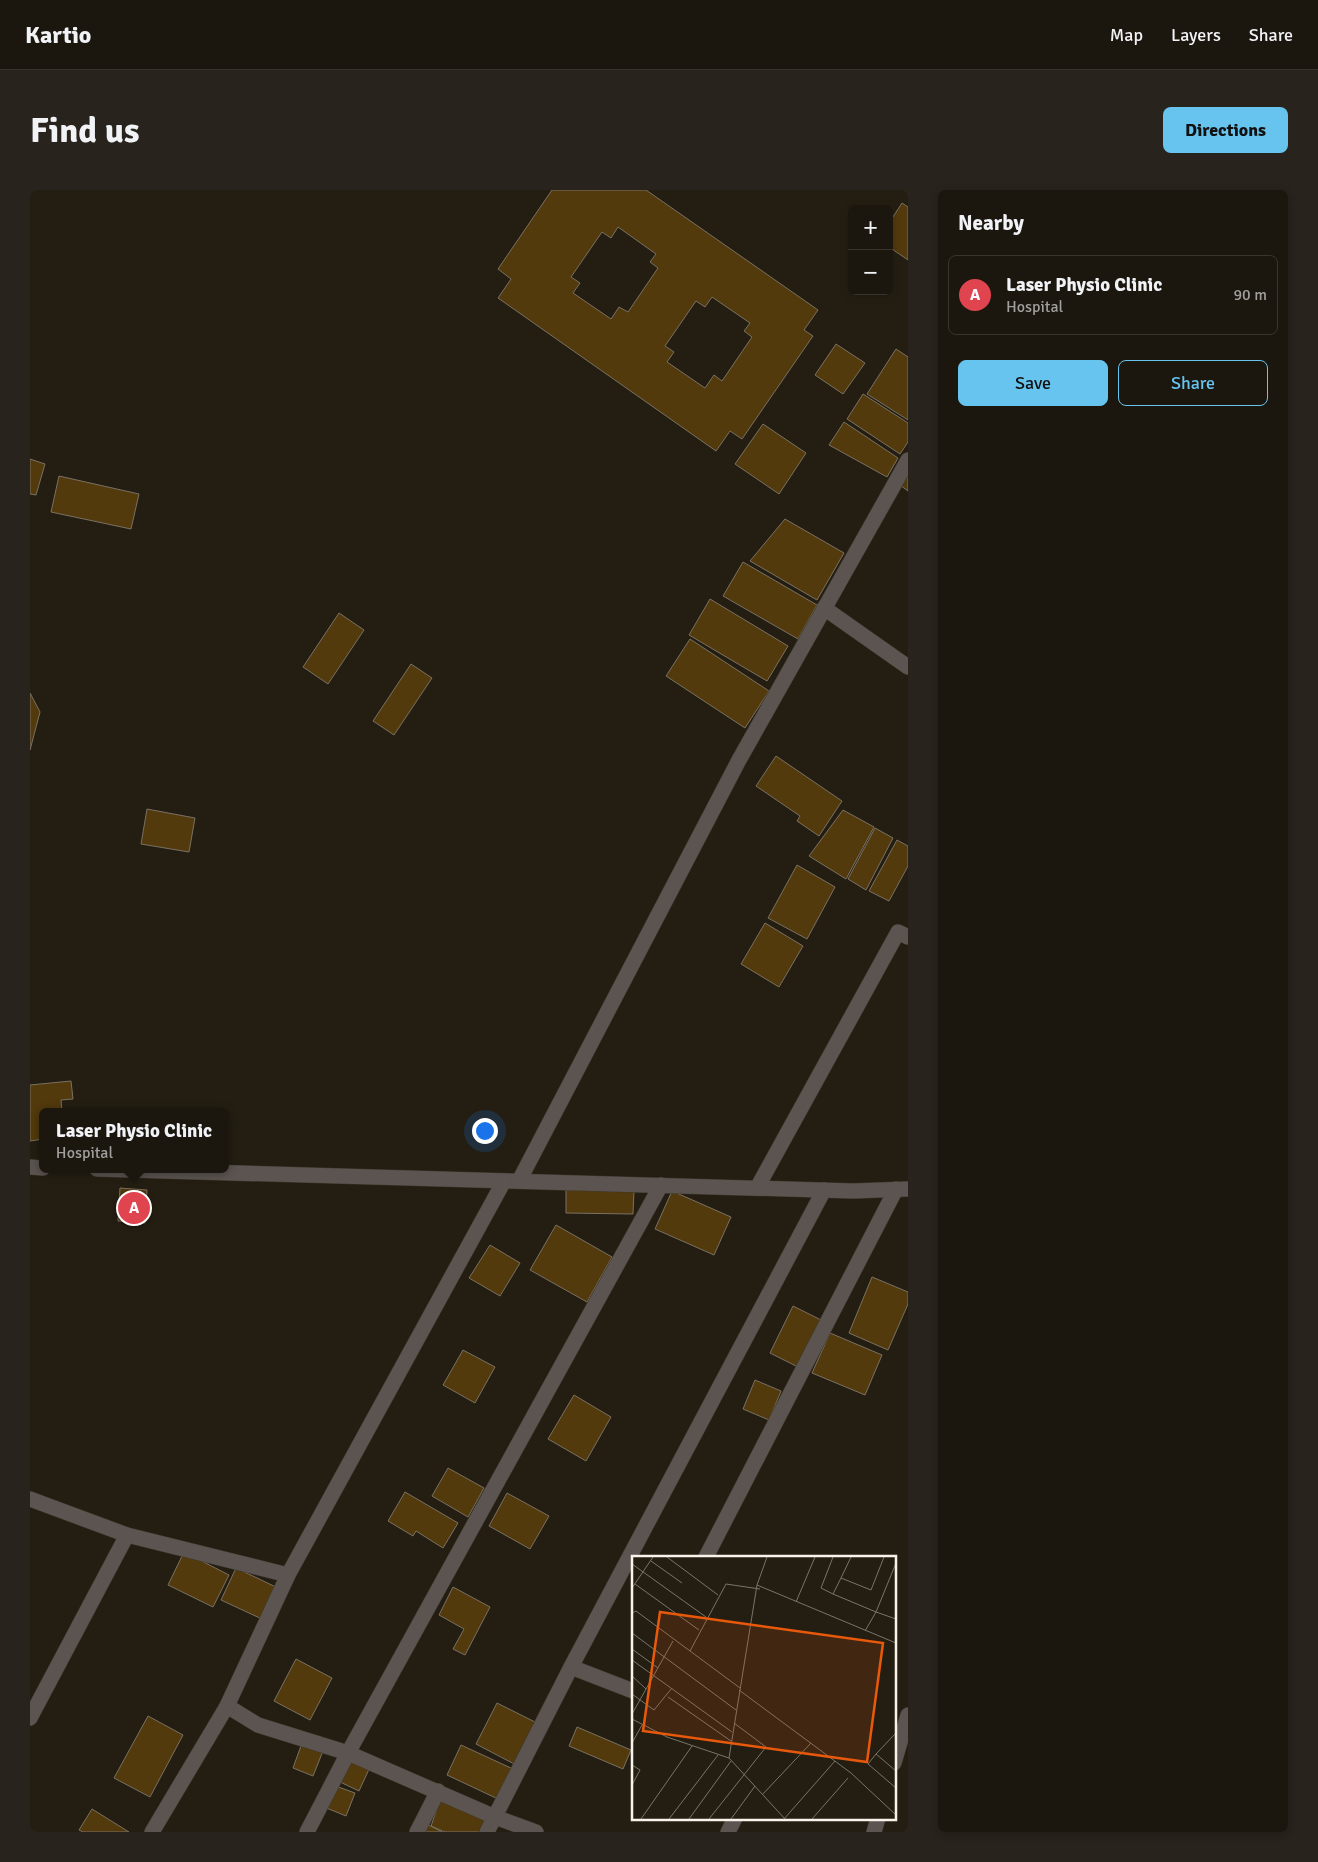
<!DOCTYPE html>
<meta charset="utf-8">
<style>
body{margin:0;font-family:Signika,sans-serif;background:#28231c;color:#f1f3f6}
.controls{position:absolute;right:15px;top:15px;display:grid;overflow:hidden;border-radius:8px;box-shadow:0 2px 8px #0003}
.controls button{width:45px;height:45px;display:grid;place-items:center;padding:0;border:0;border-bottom:1px solid #39352e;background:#1b160e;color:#f1f3f6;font:25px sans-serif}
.you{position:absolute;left:454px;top:940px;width:18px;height:18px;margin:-12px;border:4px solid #fff;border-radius:50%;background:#1a73e8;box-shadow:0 0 0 8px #1a73e833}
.badge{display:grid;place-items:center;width:32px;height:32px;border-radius:50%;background:#66c4ef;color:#fff;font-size:16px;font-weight:700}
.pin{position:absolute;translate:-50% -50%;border:2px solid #fff;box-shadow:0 1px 5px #0006}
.popup{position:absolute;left:9px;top:918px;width:190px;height:65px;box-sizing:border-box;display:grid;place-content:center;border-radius:8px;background:#1b160e;filter:drop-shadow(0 1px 4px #0005);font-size:16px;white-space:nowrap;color:#a09f9e}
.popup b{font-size:19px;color:#f1f3f6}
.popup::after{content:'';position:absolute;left:50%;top:100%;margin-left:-10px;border:10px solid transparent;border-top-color:#1b160e}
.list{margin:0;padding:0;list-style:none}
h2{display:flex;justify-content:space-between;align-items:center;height:65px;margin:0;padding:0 20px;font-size:21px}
h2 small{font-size:16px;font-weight:400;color:#a09f9e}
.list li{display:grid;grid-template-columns:32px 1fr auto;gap:15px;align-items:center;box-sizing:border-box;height:80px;margin:0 10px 10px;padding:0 10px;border:1px solid #39352e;border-radius:8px}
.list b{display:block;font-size:19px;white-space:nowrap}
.list p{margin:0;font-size:16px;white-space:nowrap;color:#a09f9e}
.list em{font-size:16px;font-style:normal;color:#a09f9e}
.actions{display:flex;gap:10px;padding:15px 20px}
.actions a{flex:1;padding:11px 0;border:1px solid #66c4ef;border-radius:8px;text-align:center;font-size:18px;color:#66c4ef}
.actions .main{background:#66c4ef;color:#111}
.map{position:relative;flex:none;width:878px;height:1642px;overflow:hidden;border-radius:8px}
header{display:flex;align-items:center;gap:30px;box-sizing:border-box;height:70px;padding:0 25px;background:#1b160e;border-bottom:1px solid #39352e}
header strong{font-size:24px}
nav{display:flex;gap:28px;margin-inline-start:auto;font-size:18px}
.intro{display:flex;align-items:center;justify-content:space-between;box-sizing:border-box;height:120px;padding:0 30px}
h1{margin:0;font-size:35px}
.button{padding:12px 22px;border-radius:8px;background:#66c4ef;color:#111;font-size:18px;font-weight:700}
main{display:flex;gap:30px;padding:0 30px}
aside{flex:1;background:#1b160e;border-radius:8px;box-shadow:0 2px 8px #0003}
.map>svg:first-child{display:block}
.building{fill:#523a0c;stroke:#7a7164;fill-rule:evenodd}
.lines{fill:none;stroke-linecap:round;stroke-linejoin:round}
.minor-casing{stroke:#3d382c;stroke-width:16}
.minor{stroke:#5b5451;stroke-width:15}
.inset-road{fill:none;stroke:#797469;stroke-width:1}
.view{fill:#e8590c;fill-opacity:0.15;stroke:#e8590c;stroke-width:2.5}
.inset-edge{fill:none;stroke:#f8f4ec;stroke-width:2.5}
</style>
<header>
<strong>Kartio</strong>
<nav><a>Map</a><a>Layers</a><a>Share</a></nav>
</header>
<div class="intro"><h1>Find us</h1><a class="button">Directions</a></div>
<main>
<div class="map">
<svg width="878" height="1642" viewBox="0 0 878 1642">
<rect width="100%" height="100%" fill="#241e12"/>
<!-- building -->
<g class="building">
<path d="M 522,0 L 616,0 L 788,120 L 774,140 L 783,146 L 712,249 L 700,241 L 686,261 L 468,108 L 481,89 L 468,79 ZM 588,37 L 626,64 L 620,72 L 628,78 L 598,122 L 589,117 L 581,129 L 543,103 L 550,93 L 541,87 L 572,42 L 581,48 ZM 682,107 L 720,133 L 714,141 L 722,147 L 692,191 L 684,185 L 675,198 L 637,172 L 644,162 L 635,156 L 666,111 L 675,117 Z"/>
<path d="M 872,13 L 878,17 L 878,70 L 859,57 L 859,33 Z"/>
<path d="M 806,154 L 835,173 L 813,204 L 785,185 Z"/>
<path d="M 866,159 L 878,167 L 878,230 L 837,204 Z"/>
<path d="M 833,204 L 878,233 L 878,252 L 870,264 L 817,229 Z"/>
<path d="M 814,232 L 868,268 L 857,287 L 799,255 Z"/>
<path d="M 733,234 L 776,263 L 749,304 L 705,274 Z"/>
<path d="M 0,269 L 15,274 L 6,305 L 0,304 Z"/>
<path d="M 878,284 L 878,301 L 870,295 Z"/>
<path d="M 29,286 L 109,304 L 101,339 L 21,322 Z"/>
<path d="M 755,329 L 814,363 L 787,410 L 720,371 Z"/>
<path d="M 713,372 L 787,415 L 768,449 L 693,406 Z"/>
<path d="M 680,409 L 758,456 L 737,491 L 659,445 Z"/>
<path d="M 309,423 L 334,440 L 298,494 L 273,477 Z"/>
<path d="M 660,449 L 739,501 L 715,538 L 636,486 Z"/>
<path d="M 381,474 L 402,488 L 364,545 L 343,531 Z"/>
<path d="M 0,503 L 10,522 L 0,560 Z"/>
<path d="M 746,566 L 812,611 L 789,646 L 767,631 L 770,626 L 726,596 Z"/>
<path d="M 117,619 L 165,628 L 159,662 L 111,654 Z"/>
<path d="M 813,620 L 844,637 L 816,689 L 779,666 Z"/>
<path d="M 845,638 L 863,648 L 836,700 L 818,689 Z"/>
<path d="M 867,650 L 878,656 L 878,676 L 859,711 L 839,701 Z"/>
<path d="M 767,675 L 805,697 L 777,749 L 738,728 Z"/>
<path d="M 735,733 L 773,756 L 749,797 L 711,774 Z"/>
<path d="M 41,891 L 43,909 L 31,910 L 32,922 L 13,922 L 13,949 L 0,951 L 0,895 Z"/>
<path d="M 90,998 L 117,1000 L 115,1033 L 88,1031 Z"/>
<path d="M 536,1000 L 604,1000 L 603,1024 L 536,1023 Z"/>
<path d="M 642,1001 L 701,1027 L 684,1065 L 625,1039 Z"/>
<path d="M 526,1035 L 582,1067 L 557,1112 L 500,1080 Z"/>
<path d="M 460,1055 L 490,1073 L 470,1106 L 439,1088 Z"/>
<path d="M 842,1087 L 878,1102 L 878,1114 L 858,1160 L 819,1143 Z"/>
<path d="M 763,1116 L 793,1131 L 770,1178 L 740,1163 Z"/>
<path d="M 800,1143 L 852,1165 L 835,1205 L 782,1183 Z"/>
<path d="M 433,1160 L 465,1177 L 445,1213 L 413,1195 Z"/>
<path d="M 725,1190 L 751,1201 L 739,1230 L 713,1219 Z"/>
<path d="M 544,1205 L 581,1227 L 556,1271 L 518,1249 Z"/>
<path d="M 418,1278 L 454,1298 L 438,1327 L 402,1306 Z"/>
<path d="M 375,1302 L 428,1333 L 413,1358 L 386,1341 L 383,1346 L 358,1331 Z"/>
<path d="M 477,1303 L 519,1326 L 500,1359 L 459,1336 Z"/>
<path d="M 154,1362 L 199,1385 L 183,1417 L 138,1395 Z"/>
<path d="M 206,1378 L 248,1398 L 234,1430 L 191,1410 Z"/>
<path d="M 423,1397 L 460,1417 L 435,1465 L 423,1459 L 434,1439 L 409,1425 Z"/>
<path d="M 266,1469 L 302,1488 L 280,1530 L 244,1511 Z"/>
<path d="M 467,1513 L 509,1534 L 488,1576 L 446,1554 Z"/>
<path d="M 118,1526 L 153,1545 L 120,1607 L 84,1588 Z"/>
<path d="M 547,1537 L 601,1560 L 593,1579 L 539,1556 Z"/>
<path d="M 272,1553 L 293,1561 L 283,1586 L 263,1578 Z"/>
<path d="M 431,1555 L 483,1579 L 468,1609 L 417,1585 Z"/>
<path d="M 318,1564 L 341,1575 L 329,1601 L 306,1590 Z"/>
<path d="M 303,1595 L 325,1603 L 316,1626 L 294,1617 Z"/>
<path d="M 411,1607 L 458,1630 L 453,1642 L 415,1642 L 401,1636 Z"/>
<path d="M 62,1619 L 99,1642 L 53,1642 L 49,1640 Z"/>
<path d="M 393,1632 L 412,1642 L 388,1642 Z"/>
</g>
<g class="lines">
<defs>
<g id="minor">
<path d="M 794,418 L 878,477"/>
<path d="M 0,977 L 13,978"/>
<path d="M 67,979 L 823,1001 L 878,999"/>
<path d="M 489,991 L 709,570 L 878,270"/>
<path d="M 727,998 L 868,742 L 878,747"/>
<path d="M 0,1309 L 97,1345 L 258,1385"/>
<path d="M 676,1367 L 866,999"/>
<path d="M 541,1477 L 603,1501"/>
<path d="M 197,1516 L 228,1535 L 318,1563 L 465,1627 L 506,1642"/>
<path d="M 0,1528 L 97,1345"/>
<path d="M 864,1573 L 878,1525"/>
<path d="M 122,1642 L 197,1516 L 258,1385 L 474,991"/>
<path d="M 277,1642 L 318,1563 L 631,995"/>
<path d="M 387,1642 L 408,1601"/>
<path d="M 457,1642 L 541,1477 L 794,1000"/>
<path d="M 698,1642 L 705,1628"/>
<path d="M 844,1642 L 848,1628"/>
</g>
</defs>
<!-- minor casing -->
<use href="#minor" class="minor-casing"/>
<!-- minor -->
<use href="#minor" class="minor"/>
</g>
<!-- overview -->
<g transform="translate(602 1366)">
<rect width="264" height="264" fill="#241e12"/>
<path class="inset-road" d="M 35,1 L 86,39M 135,1 L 125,29 L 97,202 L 153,263M 201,1 L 189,32 L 201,38M 19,5 L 50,27M 264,7 L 244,56 L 264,63M 0,8 L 74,61M 209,22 L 219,1M 3,28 L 67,74M 125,29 L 264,87M 0,32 L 21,1M 164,46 L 183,1M 0,57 L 4,55 L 108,132M 233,75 L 244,56 L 201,38 L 209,22 L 239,34 L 252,1M 0,77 L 104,154M 0,93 L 26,112M 58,95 L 94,28 L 128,33M 0,104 L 100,176M 0,120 L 14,133M 107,134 L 219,217 L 264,259M 0,138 L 22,154 L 40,132M 36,141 L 99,185M 0,158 L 41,85M 0,163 L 35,181 L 97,202M 264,177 L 244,198 L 264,215M 0,187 L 10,169M 244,198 L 236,208 L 264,232M 0,209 L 8,214 L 0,229M 130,239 L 179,187M 9,263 L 60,190M 37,263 L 86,199M 57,263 L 99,205M 77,263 L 134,191 L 102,167M 99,263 L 123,230M 152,263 L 203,205M 180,263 L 216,222"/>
<path class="view" d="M 28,56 L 251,87 L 235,206 L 11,175 Z"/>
<rect width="264" height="264" class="inset-edge"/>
</g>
</svg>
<div class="controls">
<button>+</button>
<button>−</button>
</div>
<div class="you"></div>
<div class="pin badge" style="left:104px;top:1018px;background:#e0444e">A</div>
<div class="popup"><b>Laser Physio Clinic</b>Hospital</div>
</div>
<aside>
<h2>Nearby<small></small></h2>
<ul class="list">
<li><span class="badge" style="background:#e0444e">A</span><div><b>Laser Physio Clinic</b><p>Hospital</p></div><em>90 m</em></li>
</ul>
<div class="actions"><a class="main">Save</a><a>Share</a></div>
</aside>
</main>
